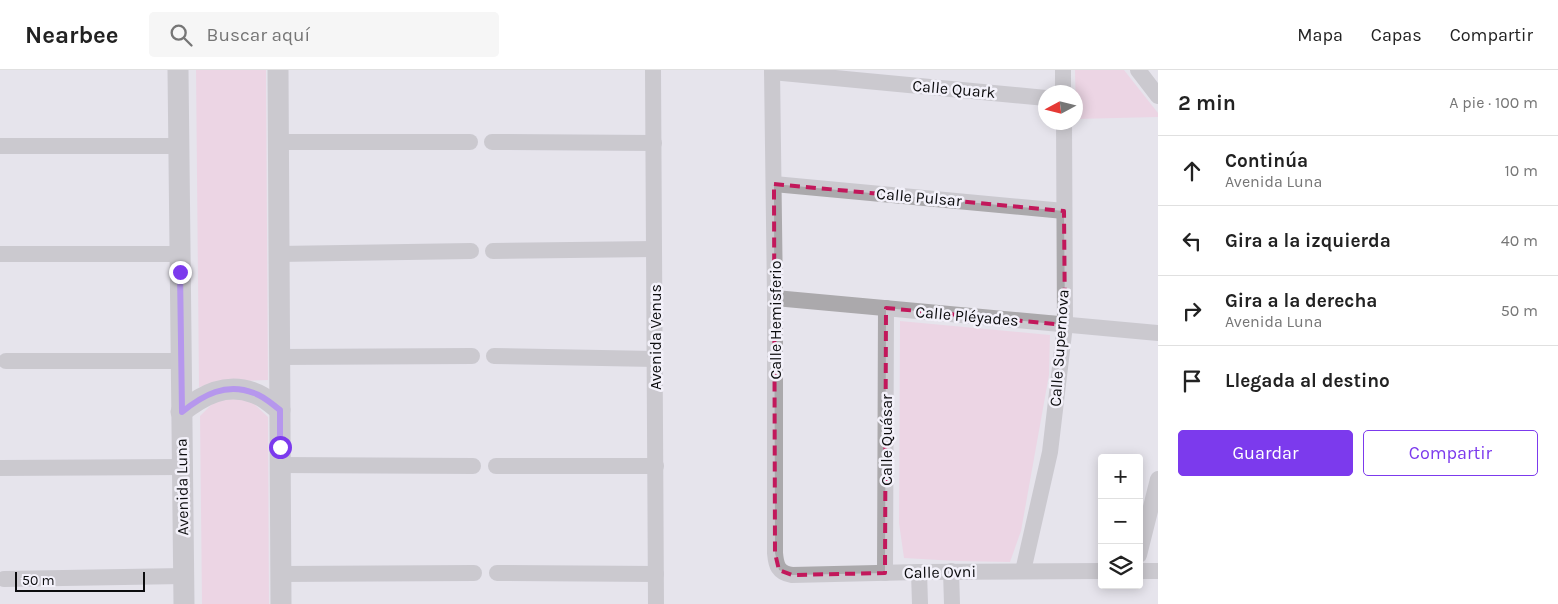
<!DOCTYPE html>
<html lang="es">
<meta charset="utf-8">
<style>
body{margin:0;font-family:Karla,sans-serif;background:#f6f6f6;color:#222}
.controls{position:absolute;right:15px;bottom:15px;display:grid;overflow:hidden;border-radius:5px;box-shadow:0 2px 12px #0003}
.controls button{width:45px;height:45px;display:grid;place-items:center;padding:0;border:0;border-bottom:1px solid #e0e0e0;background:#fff;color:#222;font:25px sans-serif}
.compass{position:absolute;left:1038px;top:15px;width:45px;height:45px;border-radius:50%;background:#fff;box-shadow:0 2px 12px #0003;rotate:263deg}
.scale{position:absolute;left:15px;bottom:12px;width:130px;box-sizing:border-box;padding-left:5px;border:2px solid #0c0c0e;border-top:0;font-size:14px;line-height:18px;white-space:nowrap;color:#0c0c0e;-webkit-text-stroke:4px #f3f1fa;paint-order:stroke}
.stop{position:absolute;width:15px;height:15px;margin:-11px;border:4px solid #7c3aed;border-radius:50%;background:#fff}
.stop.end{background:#7c3aed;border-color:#fff;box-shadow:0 1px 5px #0008}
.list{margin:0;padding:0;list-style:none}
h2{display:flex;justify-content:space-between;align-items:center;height:65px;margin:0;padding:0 20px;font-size:21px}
h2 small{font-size:16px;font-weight:400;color:#767676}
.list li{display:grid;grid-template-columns:32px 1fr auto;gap:15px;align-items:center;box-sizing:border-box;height:70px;padding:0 20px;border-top:1px solid #e0e0e0}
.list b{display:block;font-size:19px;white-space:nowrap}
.list p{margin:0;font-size:16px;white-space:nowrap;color:#767676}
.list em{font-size:16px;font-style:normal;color:#767676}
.actions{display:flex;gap:10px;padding:15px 20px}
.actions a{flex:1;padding:11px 0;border:1px solid #7c3aed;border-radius:5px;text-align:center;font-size:18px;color:#7c3aed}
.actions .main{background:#7c3aed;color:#fff}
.icon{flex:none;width:28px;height:28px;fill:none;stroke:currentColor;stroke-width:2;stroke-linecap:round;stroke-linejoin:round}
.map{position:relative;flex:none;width:1158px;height:534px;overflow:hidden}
header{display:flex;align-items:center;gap:30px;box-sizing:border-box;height:70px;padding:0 25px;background:#fff;border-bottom:1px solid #e0e0e0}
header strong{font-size:24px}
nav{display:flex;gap:28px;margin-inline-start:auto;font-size:18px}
.search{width:350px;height:45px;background:#f6f6f6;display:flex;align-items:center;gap:12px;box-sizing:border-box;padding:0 18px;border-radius:5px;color:#767676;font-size:19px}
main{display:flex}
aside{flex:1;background:#fff}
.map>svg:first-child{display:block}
.green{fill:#f3c4da}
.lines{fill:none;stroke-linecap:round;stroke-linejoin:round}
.minor{stroke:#aba9ac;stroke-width:16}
.tertiary{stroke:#aba9ac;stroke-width:21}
.route{stroke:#7c3aed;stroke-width:6}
.marked{fill:none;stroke:#c2185b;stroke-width:4;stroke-dasharray:10 6;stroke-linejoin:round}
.labels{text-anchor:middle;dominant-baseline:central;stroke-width:5;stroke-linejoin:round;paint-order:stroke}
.street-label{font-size:16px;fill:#0c0c0e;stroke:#f3f1fa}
</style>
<header>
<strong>Nearbee</strong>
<div class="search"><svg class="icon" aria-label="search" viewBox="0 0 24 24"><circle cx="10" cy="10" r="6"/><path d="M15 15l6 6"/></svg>Buscar aquí</div>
<nav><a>Mapa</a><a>Capas</a><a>Compartir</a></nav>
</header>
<main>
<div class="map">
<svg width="1158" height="534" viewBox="0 0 1158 534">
<rect width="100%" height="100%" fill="#e6e4ec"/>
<!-- green -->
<g class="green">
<path d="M 196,0 L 266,0 L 268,310 L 241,311 L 199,317 Z"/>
<path d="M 1075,0 L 1124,0 L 1158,43 L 1158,47 L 1076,49 Z"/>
<path d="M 900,251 L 1050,265 L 1049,305 L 1021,461 L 1010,492 L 956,491 L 904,488 L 899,453 Z"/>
<path d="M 247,327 L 268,347 L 269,534 L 202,534 L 200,346 L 215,331 Z"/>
</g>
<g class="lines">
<!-- minor -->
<g class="minor">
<path d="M 653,0 L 656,534"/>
<path d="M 772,0 L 775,228 L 775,483 C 776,495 778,503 792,505 L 919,502 L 1102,501"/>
<path d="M 1063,0 L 1063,22"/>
<path d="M 1138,0 L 1158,26"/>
<path d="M 772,2 L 1046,28"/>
<path d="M 278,72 L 470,72"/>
<path d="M 492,72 L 654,73"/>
<path d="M 0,76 L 179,76"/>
<path d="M 774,114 L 1064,141"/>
<path d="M 493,181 L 654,179"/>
<path d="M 0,184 L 180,184"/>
<path d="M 279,184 L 471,181"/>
<path d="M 775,228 L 1158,263"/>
<path d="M 494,286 L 655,289"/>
<path d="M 280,287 L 472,286"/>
<path d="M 6,291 L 181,291"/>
<path d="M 280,395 L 473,396"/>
<path d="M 496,396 L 656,396"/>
<path d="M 0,398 L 182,397"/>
<path d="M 1139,485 L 1158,409"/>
<path d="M 951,501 L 952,534"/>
<path d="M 1023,501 L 1050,382 L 1065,255 L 1064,52"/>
<path d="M 1139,501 L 1158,501"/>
<path d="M 919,502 L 920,534"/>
<path d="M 497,503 L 656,504"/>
<path d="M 885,503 L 886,238"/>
<path d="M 281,504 L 474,503"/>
<path d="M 4,509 L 183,506"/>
</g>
<!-- tertiary -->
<g class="tertiary">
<path d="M 178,0 L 184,534"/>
<path d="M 278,0 L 281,534"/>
<path d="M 181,342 C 203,325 226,312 254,323 C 264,326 272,334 280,340"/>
</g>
</g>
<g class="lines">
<!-- route -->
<path class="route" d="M 180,202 L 182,342 C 203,325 226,312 254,323 C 264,326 272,334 280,340 L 280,377"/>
</g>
<!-- marked area -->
<path d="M0 0H1158V534H0ZM 774,114 L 1064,141 L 1065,255 L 886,238 L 885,503 L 792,505 L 779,500 L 775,483 Z" fill="#e6e4ec" fill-opacity=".55" fill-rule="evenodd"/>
<path class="marked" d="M 774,114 L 1064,141 L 1065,255 L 886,238 L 885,503 L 792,505 L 779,500 L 775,483 Z"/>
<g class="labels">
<!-- street labels -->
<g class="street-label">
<text transform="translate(954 19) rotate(5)">Calle Quark</text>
<text transform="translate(919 127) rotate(5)">Calle Pulsar</text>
<text transform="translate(967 246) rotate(5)">Calle Pléyades</text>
<text transform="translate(775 250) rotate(-90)">Calle Hemisferio</text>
<text transform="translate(655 267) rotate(-90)">Avenida Venus</text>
<text transform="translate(1059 278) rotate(-86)">Calle Supernova</text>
<text transform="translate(886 370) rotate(-90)">Calle Quásar</text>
<text transform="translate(182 417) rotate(-91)">Avenida Luna</text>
<text transform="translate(940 502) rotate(-1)">Calle Ovni</text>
</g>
</g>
</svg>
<div class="controls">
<button>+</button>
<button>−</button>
<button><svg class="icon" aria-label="layers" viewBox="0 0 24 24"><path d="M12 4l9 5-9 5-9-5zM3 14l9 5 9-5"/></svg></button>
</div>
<svg class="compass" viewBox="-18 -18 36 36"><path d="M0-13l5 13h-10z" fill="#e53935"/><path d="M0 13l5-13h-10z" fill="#767676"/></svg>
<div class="scale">50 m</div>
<div class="stop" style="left:280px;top:377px"></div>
<div class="stop end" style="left:180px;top:202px"></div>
</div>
<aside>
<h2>2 min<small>A pie · 100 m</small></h2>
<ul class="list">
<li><svg class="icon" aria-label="ahead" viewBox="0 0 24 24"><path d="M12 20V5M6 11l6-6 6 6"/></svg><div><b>Continúa</b><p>Avenida Luna</p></div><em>10 m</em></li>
<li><svg class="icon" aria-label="left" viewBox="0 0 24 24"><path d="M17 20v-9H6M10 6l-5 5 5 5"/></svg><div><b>Gira a la izquierda</b></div><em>40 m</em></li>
<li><svg class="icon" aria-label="right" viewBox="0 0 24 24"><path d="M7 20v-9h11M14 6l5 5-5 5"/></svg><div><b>Gira a la derecha</b><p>Avenida Luna</p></div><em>50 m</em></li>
<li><svg class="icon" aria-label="arrive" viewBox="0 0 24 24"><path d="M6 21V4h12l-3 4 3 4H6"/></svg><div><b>Llegada al destino</b></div></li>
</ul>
<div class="actions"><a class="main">Guardar</a><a>Compartir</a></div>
</aside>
</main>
